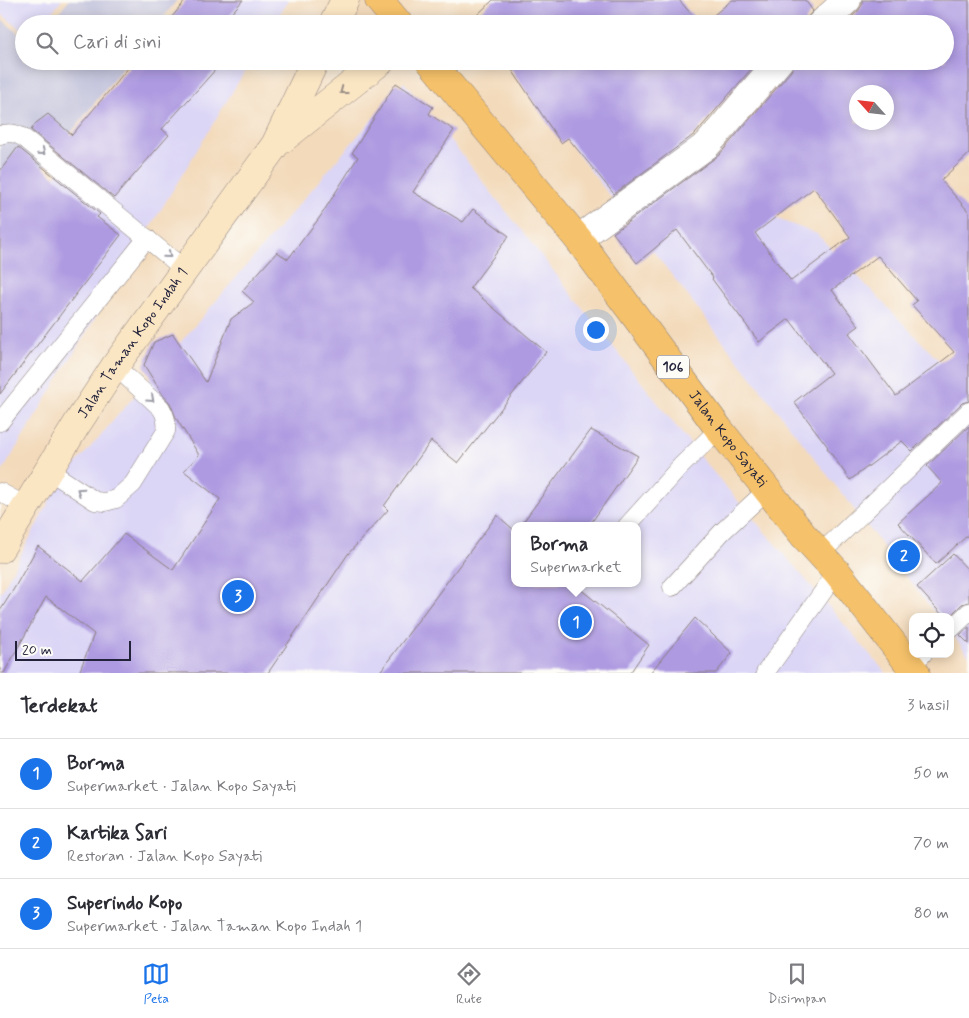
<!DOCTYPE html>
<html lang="id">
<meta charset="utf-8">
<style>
body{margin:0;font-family:Mynerve,sans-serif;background:#f7f7f7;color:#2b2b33}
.controls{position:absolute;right:15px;bottom:15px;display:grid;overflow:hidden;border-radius:10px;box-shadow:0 2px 12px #0003}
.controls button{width:45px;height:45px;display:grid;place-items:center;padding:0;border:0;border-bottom:1px solid #e1e1e2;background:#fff;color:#2b2b33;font:25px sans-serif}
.compass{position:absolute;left:849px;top:85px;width:45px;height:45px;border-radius:50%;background:#fff;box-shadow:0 2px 12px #0003;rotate:297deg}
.scale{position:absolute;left:15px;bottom:12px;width:116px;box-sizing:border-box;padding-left:5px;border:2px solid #22223b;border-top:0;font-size:14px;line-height:18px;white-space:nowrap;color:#22223b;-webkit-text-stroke:4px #fdfcf7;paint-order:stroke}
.you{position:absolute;left:595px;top:329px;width:18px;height:18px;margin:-12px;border:4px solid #fff;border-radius:50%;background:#1a73e8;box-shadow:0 0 0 8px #1a73e833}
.badge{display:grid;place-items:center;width:32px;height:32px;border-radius:50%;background:#1a73e8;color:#fff;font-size:16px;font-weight:700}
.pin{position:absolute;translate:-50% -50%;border:2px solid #fff;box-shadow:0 1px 5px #0006}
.popup{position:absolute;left:511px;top:522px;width:130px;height:65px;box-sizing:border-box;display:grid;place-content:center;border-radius:10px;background:#fff;filter:drop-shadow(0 1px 4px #0005);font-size:16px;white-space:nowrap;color:#7c7c81}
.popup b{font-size:19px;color:#2b2b33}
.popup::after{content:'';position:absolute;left:50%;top:100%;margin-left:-10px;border:10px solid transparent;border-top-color:#fff}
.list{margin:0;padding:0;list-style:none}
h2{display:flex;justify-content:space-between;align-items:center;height:65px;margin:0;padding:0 20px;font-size:21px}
h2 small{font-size:16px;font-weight:400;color:#7c7c81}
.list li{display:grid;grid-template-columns:32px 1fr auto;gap:15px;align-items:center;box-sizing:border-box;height:70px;padding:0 20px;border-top:1px solid #e1e1e2}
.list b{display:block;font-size:19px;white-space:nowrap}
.list p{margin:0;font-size:16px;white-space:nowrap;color:#7c7c81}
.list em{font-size:16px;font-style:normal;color:#7c7c81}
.icon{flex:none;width:28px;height:28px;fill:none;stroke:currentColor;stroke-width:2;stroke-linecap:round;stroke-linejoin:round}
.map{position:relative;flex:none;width:969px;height:673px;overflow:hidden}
.search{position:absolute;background:#fff;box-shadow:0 2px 12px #0003;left:15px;right:15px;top:15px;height:55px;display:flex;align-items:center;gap:12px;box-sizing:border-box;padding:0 18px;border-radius:28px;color:#7c7c81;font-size:19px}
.sheet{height:275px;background:#fff}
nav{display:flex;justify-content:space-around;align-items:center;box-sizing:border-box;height:70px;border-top:1px solid #e1e1e2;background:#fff;font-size:14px;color:#7c7c81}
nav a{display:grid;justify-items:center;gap:2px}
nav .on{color:#1a73e8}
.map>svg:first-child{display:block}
.built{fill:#dcd6f6;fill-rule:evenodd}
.industrial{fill:#c2c2dc}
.building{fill:#ad9ae1;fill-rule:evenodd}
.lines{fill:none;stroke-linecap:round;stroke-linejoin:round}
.service-casing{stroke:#8a7e7b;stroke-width:19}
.minor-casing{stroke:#8a7e7b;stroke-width:29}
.secondary-casing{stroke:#8a7e7b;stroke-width:29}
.primary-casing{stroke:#8a7e7b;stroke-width:29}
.service{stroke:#fff;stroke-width:18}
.minor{stroke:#fff;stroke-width:28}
.secondary{stroke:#fbe6c4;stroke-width:28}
.primary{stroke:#f5c16b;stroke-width:28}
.oneway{stroke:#998e86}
.oneway2{stroke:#9c9ca7}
.labels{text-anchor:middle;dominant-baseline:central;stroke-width:4;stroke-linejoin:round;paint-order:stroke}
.shield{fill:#fdfcf7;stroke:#646373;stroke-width:1}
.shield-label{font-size:14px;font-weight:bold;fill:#22223b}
.street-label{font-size:15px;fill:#22223b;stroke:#fdfcf7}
</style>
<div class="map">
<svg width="969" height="673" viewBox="0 0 969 673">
<rect width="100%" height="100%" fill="#fdfcf7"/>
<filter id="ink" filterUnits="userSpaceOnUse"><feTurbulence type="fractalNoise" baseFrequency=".02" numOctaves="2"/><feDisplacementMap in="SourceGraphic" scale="10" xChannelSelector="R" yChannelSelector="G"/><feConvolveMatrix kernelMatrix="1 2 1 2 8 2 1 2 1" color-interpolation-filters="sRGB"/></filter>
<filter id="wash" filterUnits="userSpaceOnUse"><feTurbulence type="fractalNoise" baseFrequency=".0096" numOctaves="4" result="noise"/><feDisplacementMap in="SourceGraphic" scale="20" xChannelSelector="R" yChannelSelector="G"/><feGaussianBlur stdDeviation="1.12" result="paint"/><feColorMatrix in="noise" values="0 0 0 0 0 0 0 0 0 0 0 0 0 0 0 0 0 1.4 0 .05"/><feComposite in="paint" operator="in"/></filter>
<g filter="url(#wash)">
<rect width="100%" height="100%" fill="#f3dabb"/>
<!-- built -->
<g class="built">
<path d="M 0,0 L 62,0 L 43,24 L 24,24 L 24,32 L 0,13 Z"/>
<path d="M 195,0 L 288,0 L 274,24 L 176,24 Z"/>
<path d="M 147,61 L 251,61 L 0,475 L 0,246 Z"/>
<path d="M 505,61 L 619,61 L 685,127 L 720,197 L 817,234 L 969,392 L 969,656 L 950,632 L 950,617 L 938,617 Z"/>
<path d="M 404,82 L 702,459 L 886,673 L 0,673 L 0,594 L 58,485 ZM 515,526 L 637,526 L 637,583 L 515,583 Z"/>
</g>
<!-- industrial -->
<g class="industrial">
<path d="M 69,0 L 177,0 L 158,24 L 49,24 Z"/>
<path d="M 0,18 L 24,38 L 24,61 L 128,61 L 0,222 Z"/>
</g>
<g id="blocks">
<!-- building -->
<g class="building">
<path d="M 186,0 L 243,0 L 222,24 L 166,24 Z"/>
<path d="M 493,0 L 679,0 L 700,24 L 481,24 L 476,16 Z"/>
<path d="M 732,0 L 805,0 L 813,11 L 806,19 L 806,24 L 703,24 Z"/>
<path d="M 862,0 L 969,0 L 969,154 L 941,180 L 969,212 L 969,401 L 962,403 L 912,451 L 902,441 L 850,480 L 827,448 L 828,447 L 794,402 L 831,373 L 789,319 L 759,342 L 712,279 L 713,278 L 677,230 L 637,263 L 613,233 L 719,155 L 791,71 L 794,64 L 794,61 L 945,61 L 945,24 L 844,24 L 858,11 L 862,5 ZM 856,92 L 886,92 L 886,122 L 856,122 ZM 814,188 L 850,237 L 791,281 L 755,233 ZM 878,256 L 917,301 L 912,305 L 954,352 L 896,396 L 849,333 L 859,326 L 832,290 Z"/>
<path d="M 134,61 L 208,61 L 216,69 L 162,129 L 169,135 L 114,198 L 31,130 L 36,123 L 48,114 L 72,135 Z"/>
<path d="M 506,61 L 758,61 L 696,133 L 614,194 L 568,138 L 561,143 Z"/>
<path d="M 396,83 L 433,107 L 429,114 L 454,130 L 413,192 L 463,222 L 473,209 L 509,236 L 470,288 L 546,352 L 458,463 L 431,441 L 384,506 L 388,510 L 348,554 L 268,673 L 79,673 L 94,634 L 46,597 L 4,673 L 0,673 L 0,611 L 15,587 L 38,546 L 83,581 L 124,534 L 173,570 L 220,499 L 184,471 L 199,455 L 176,418 L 170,403 L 163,395 L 144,365 L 154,342 L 173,334 L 206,382 L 231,319 L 254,302 L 242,291 L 277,252 L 288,259 L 320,217 L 358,157 L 352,153 Z"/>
<path d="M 18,147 L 100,214 L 97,217 L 121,235 L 0,394 L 0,171 Z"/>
<path d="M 969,426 L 969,534 L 936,564 L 898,523 L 942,483 L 927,466 Z"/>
<path d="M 591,430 L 638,456 L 589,526 L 520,526 Z"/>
<path d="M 497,515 L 515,531 L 515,583 L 573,583 L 649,645 L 630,673 L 379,673 Z"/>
<path d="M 953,554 L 969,571 L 969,602 L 962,604 L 949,617 L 944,617 L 917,587 Z"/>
<path d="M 695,618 L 732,653 L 716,673 L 650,673 Z"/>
<path d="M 969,627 L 969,644 L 960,635 Z"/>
</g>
</g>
</g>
<g filter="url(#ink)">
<use href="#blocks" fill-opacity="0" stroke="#8a7e7b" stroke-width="1"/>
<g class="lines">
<defs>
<g id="service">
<path d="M 0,135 C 11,131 19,134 28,141 L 184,269"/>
<path d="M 0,422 L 147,238"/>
<path d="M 48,470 L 95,501 L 105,502 L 116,499 L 133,484 L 166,431 C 167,421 166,416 161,408 L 115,366"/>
<path d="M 0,492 L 26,506"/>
<path d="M 627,526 L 681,466 L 719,429"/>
<path d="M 820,554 L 969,411"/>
<path d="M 672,587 L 722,532 L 767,490"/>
<path d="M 950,630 L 969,612"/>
<path d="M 910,666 L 923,654"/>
<path d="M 765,673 L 837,572"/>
</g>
<g id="minor">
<path d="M 821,24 L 847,0"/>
<path d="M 578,239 L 707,145 L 779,61"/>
</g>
<g id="secondary">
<path d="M 333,24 L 345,0"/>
<path d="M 280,141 L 381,61"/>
<path id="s1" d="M 0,549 L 77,424 L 115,366 L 275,145 L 315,61"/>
</g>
<g id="primary">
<path d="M 379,0 L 399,24"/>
<path id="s2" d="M 430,61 L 578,239 L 719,429 L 804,536 L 837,572 L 916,673"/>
</g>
</defs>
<!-- service casing -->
<use href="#service" class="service-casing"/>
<!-- minor casing -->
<use href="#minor" class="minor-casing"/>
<!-- secondary casing -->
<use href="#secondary" class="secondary-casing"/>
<!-- primary casing -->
<use href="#primary" class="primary-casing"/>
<!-- service -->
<use href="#service" class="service"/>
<!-- minor -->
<use href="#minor" class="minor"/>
<!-- secondary -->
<use href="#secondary" class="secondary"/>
<!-- primary -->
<use href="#primary" class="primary"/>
</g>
<!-- one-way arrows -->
<defs><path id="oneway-chevron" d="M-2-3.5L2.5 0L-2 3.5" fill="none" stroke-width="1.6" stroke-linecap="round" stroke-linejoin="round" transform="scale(1.25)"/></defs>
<use class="oneway" href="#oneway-chevron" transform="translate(343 91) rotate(142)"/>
<g class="oneway2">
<use href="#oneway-chevron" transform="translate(42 152) rotate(39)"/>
<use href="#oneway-chevron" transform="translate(168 255) rotate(40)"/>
<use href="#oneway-chevron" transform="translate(151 399) rotate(42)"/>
<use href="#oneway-chevron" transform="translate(80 491) rotate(-146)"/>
</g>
</g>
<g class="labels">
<!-- shield labels -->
<rect class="shield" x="657" y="355.5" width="32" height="23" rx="4"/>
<g class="shield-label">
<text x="673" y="367">106</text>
</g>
<!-- street labels -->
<g class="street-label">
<text stroke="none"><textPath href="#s1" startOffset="245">Jalan Taman Kopo Indah 1</textPath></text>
<text stroke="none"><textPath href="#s2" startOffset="481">Jalan Kopo Sayati</textPath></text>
</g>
</g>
</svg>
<div class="controls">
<button><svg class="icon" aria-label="locate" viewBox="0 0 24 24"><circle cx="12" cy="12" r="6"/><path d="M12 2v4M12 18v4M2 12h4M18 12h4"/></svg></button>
</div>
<svg class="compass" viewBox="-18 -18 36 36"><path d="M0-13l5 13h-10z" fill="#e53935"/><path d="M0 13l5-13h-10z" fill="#7c7c81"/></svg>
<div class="scale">20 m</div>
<div class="you"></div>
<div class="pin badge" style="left:576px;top:622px">1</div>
<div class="popup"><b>Borma</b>Supermarket</div>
<div class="pin badge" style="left:904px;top:556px">2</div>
<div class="pin badge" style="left:238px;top:596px">3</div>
<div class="search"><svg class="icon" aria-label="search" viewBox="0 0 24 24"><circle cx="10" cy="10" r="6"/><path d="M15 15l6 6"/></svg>Cari di sini</div>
</div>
<section class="sheet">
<h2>Terdekat<small>3 hasil</small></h2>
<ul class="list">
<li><span class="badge">1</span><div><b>Borma</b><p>Supermarket · Jalan Kopo Sayati</p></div><em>50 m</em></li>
<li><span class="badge">2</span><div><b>Kartika Sari</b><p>Restoran · Jalan Kopo Sayati</p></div><em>70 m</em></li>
<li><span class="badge">3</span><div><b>Superindo Kopo</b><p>Supermarket · Jalan Taman Kopo Indah 1</p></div><em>80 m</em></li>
</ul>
</section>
<nav>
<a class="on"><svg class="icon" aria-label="map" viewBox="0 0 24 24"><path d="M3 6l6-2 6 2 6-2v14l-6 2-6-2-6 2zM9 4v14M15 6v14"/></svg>Peta</a>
<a><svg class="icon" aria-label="directions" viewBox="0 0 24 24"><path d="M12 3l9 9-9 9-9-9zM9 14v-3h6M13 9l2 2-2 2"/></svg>Rute</a>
<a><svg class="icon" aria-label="saved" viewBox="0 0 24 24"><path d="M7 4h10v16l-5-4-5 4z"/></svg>Disimpan</a>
</nav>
